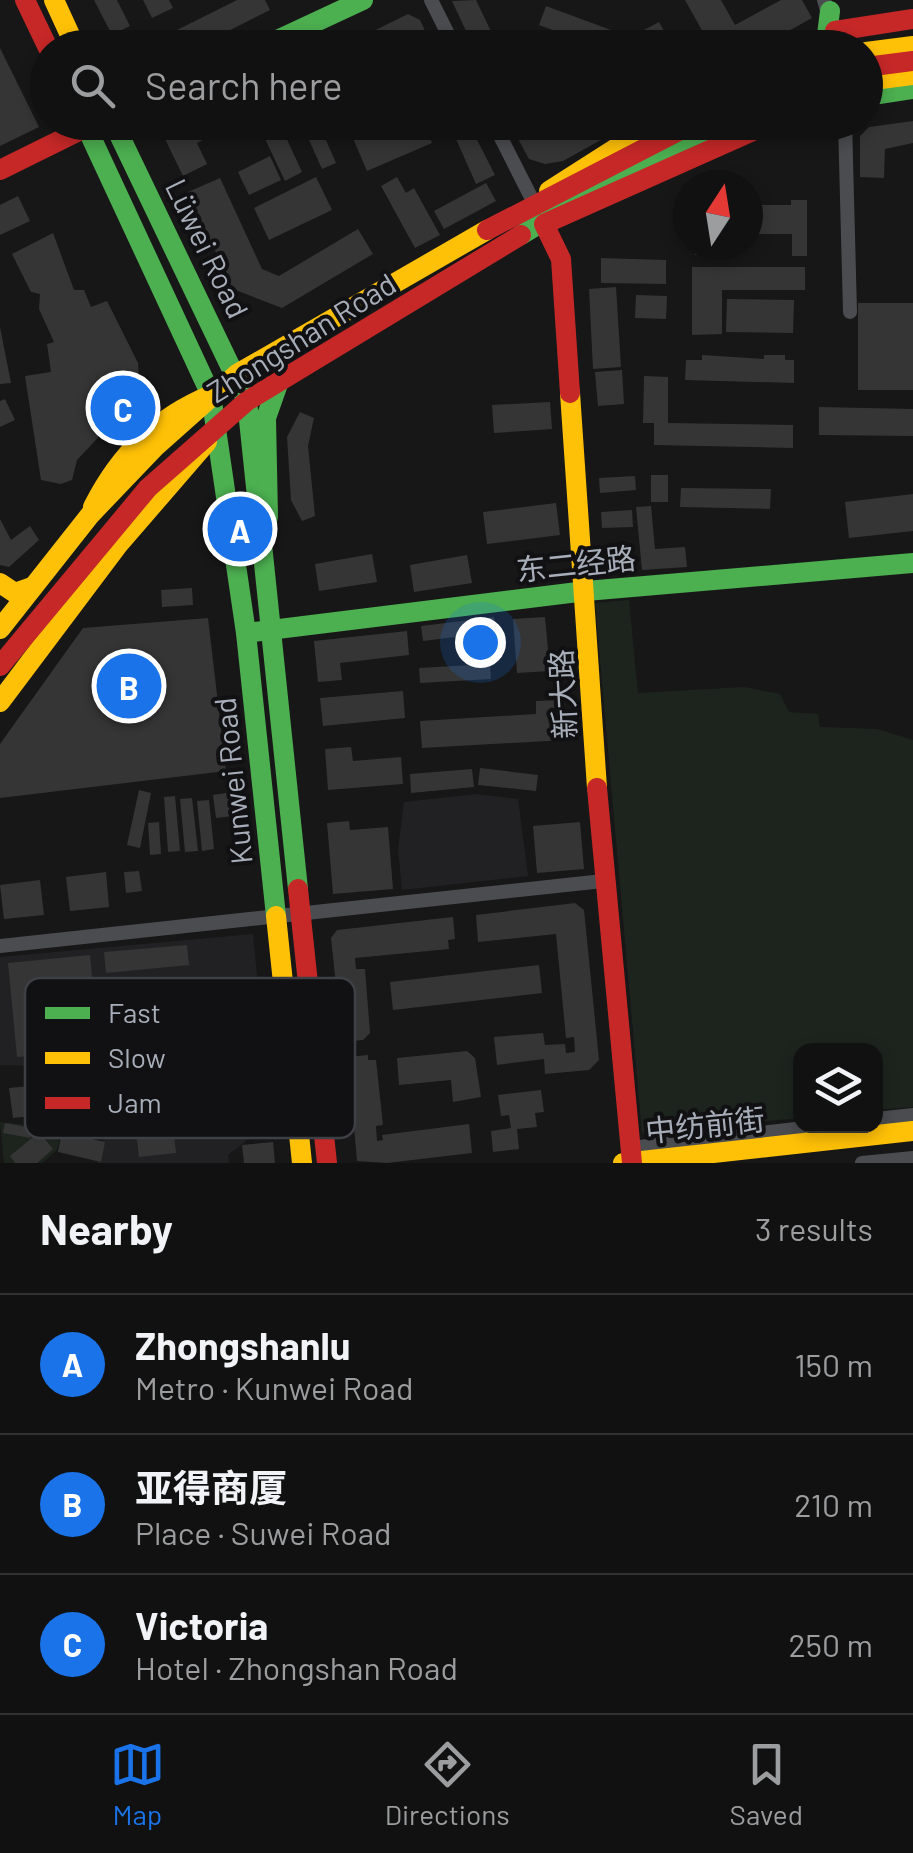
<!DOCTYPE html>
<meta charset="utf-8">
<style>
body{margin:0;font-family:Barlow,"Noto Sans SC",sans-serif;background:#1a1a1a;color:#f1f3f6}
.controls{position:absolute;right:30px;bottom:30px;display:grid;overflow:hidden;border-radius:20px;box-shadow:0 5px 15px #0003}
.controls button{width:90px;height:90px;display:grid;place-items:center;padding:0;border:0;border-bottom:2px solid #303131;background:#111;color:#f1f3f6;font:50px sans-serif}
.compass{position:absolute;left:673px;top:170px;width:90px;height:90px;border-radius:50%;background:#111;box-shadow:0 5px 15px #0003;rotate:12deg}
.you{position:absolute;left:480px;top:642px;width:35px;height:35px;margin:-25px;border:8px solid #fff;border-radius:50%;background:#1a73e8;box-shadow:0 0 0 15px #1a73e833}
.badge{display:grid;place-items:center;width:65px;height:65px;border-radius:50%;background:#1a73e8;color:#fff;font-size:32px;font-weight:700}
.pin{position:absolute;translate:-50% -50%;border:5px solid #fff;box-shadow:0 2px 10px #0006}
.list{margin:0;padding:0;list-style:none}
h2{display:flex;justify-content:space-between;align-items:center;height:130px;margin:0;padding:0 40px;font-size:42px}
h2 small{font-size:32px;font-weight:400;color:#9c9d9f}
.list li{display:grid;grid-template-columns:65px 1fr auto;gap:30px;align-items:center;box-sizing:border-box;height:140px;padding:0 40px;border-top:2px solid #303131}
.list b{display:block;font-size:38px;white-space:nowrap}
.list p{margin:0;font-size:32px;white-space:nowrap;color:#9c9d9f}
.list em{font-size:32px;font-style:normal;color:#9c9d9f}
.icon{flex:none;width:55px;height:55px;fill:none;stroke:currentColor;stroke-width:2;stroke-linecap:round;stroke-linejoin:round}
.map{position:relative;flex:none;width:913px;height:1163px;overflow:hidden}
.search{position:absolute;background:#111;box-shadow:0 5px 15px #0003;left:30px;right:30px;top:30px;height:110px;display:flex;align-items:center;gap:25px;box-sizing:border-box;padding:0 35px;border-radius:55px;color:#9c9d9f;font-size:38px}
.sheet{height:550px;background:#111}
nav{display:flex;justify-content:space-around;align-items:center;box-sizing:border-box;height:140px;border-top:2px solid #303131;background:#111;font-size:28px;color:#9c9d9f}
nav a{display:grid;justify-items:center;gap:5px}
nav .on{color:#1a73e8}
.map>svg:first-child{display:block}
.built{fill:#212123}
.green{fill:#1d241e}
.building{fill:#353536}
.lines{fill:none;stroke-linecap:round;stroke-linejoin:round}
.street{stroke:#4b4c50;stroke-width:14}
.fast{stroke:#4caf50;stroke-width:20}
.slow{stroke:#ffc107;stroke-width:20}
.jam{stroke:#c62828;stroke-width:20}
.labels{text-anchor:middle;dominant-baseline:central;stroke-width:8;stroke-linejoin:round;paint-order:stroke}
.street-label{font-size:30px;fill:#a8aeb9;stroke:#111113}
.key{fill:#111113;stroke:#3e4045;stroke-width:2.5}
.key-label{font-size:28px;fill:#a8aeb9}
</style>
<div class="map">
<svg width="913" height="1163" viewBox="0 0 913 1163">
<rect width="100%" height="100%" fill="#171717"/>
<!-- built -->
<g class="built">
<path d="M 476,794 L 518,799 L 528,876 L 402,890 L 398,849 L 404,802 Z"/>
<path d="M 253,934 L 271,1121 L 256,1121 L 245,1142 L 228,1155 L 229,1163 L 97,1163 L 103,1138 L 33,1121 L 42,1066 L 0,1065 L 0,957 Z"/>
</g>
<!-- green -->
<g class="green">
<path d="M 629,600 L 638,693 L 744,687 L 780,694 L 789,712 L 818,714 L 820,727 L 877,729 L 913,740 L 913,1107 L 876,1110 L 876,1050 L 800,1050 L 800,1118 L 642,1133 L 595,603 Z"/>
<path d="M 0,1122 L 62,1129 L 57,1150 L 42,1163 L 4,1163 Z"/>
</g>
<!-- building -->
<g class="building">
<path d="M 94,0 L 117,0 L 130,26 L 112,35 Z"/>
<path d="M 143,0 L 169,0 L 173,8 L 152,18 Z"/>
<path d="M 237,0 L 265,0 L 270,10 L 195,48 L 179,48 L 171,33 Z"/>
<path d="M 476,0 L 499,48 L 474,48 L 452,1 Z"/>
<path d="M 685,0 L 721,0 L 735,25 L 781,0 L 802,0 L 812,18 L 758,48 L 701,48 L 709,43 Z"/>
<path d="M 546,6 L 619,33 L 614,48 L 601,48 L 539,25 Z"/>
<path d="M 408,14 L 420,20 L 433,48 L 339,48 Z"/>
<path d="M 659,22 L 670,42 L 660,48 L 627,48 L 623,41 Z"/>
<path d="M 140,38 L 145,48 L 121,48 Z"/>
<path d="M 0,48 L 39,127 L 0,146 Z"/>
<path d="M 913,121 L 913,143 L 885,149 L 884,178 L 860,177 L 860,136 L 869,127 Z"/>
<path d="M 180,122 L 202,122 L 209,137 L 197,143 L 207,164 L 183,176 L 165,139 L 170,127 Z"/>
<path d="M 257,122 L 279,122 L 302,172 L 285,181 Z"/>
<path d="M 301,122 L 318,122 L 336,163 L 322,169 Z"/>
<path d="M 346,122 L 423,122 L 432,143 L 367,171 Z"/>
<path d="M 468,122 L 495,175 L 476,184 L 452,130 Z"/>
<path d="M 509,122 L 559,128 L 570,122 L 633,122 L 563,161 L 545,164 L 529,159 Z"/>
<path d="M 270,156 L 281,180 L 249,195 L 238,172 Z"/>
<path d="M 316,177 L 332,210 L 269,240 L 254,208 Z"/>
<path d="M 397,177 L 406,193 L 414,188 L 440,235 L 415,248 L 381,186 Z"/>
<path d="M 220,178 L 262,269 L 279,276 L 358,229 L 373,254 L 282,308 L 233,289 L 188,192 Z"/>
<path d="M 486,183 L 496,201 L 444,229 L 434,211 Z"/>
<path d="M 18,196 L 30,221 L 0,235 L 0,205 Z"/>
<path d="M 791,200 L 807,200 L 807,256 L 792,256 L 792,234 L 748,234 L 748,205 L 791,205 Z"/>
<path d="M 53,233 L 74,290 L 84,290 L 91,307 L 107,301 L 138,363 L 140,393 L 77,460 L 72,480 L 61,484 L 41,480 L 25,376 L 51,372 L 47,344 L 54,342 L 39,309 L 40,294 L 31,292 L 12,254 Z"/>
<rect x="695" y="245" width="15" height="10"/>
<path d="M 601,258 L 666,260 L 666,284 L 601,283 Z"/>
<path d="M 692,267 L 805,267 L 805,290 L 722,290 L 722,334 L 692,335 Z"/>
<path d="M 616,287 L 621,367 L 593,369 L 589,289 Z"/>
<path d="M 636,295 L 667,296 L 666,319 L 635,318 Z"/>
<path d="M 727,299 L 794,300 L 793,333 L 726,332 Z"/>
<rect x="858" y="303" width="55" height="87"/>
<path d="M 0,327 L 11,383 L 0,384 Z"/>
<path d="M 702,355 L 764,359 L 764,355 L 785,355 L 785,360 L 794,360 L 794,383 L 685,380 L 686,360 L 702,360 Z"/>
<path d="M 622,370 L 624,404 L 598,406 L 595,372 Z"/>
<path d="M 644,376 L 668,377 L 668,423 L 793,425 L 793,448 L 654,445 L 654,423 L 643,423 Z"/>
<path d="M 5,399 L 15,420 L 0,427 L 0,401 Z"/>
<path d="M 550,402 L 552,429 L 494,433 L 492,405 Z"/>
<path d="M 819,407 L 913,409 L 913,436 L 819,435 Z"/>
<path d="M 300,412 L 314,418 L 308,446 L 315,516 L 302,521 L 291,500 L 287,437 Z"/>
<rect x="651" y="475" width="17" height="27"/>
<path d="M 635,476 L 636,490 L 600,493 L 599,478 Z"/>
<path d="M 681,488 L 771,489 L 770,509 L 680,507 Z"/>
<path d="M 913,494 L 913,531 L 849,538 L 845,502 Z"/>
<path d="M 556,503 L 560,535 L 487,544 L 483,512 Z"/>
<path d="M 651,506 L 655,549 L 685,547 L 687,567 L 642,570 L 636,507 Z"/>
<path d="M 632,510 L 633,527 L 602,528 L 601,512 Z"/>
<path d="M 0,519 L 11,540 L 30,526 L 39,540 L 9,567 L 0,565 Z"/>
<path d="M 372,554 L 377,582 L 319,591 L 315,564 Z"/>
<path d="M 467,555 L 472,583 L 414,592 L 410,565 Z"/>
<path d="M 192,588 L 193,605 L 162,607 L 161,590 Z"/>
<path d="M 494,617 L 496,632 L 423,641 L 421,626 Z"/>
<path d="M 545,617 L 550,671 L 517,673 L 513,619 Z"/>
<path d="M 208,618 L 226,771 L 0,798 L 0,744 L 83,628 Z"/>
<path d="M 407,631 L 409,655 L 340,663 L 342,680 L 318,682 L 314,641 Z"/>
<path d="M 490,664 L 491,679 L 420,683 L 419,668 Z"/>
<path d="M 403,691 L 405,718 L 323,726 L 320,698 Z"/>
<path d="M 564,700 L 566,740 L 422,748 L 420,721 L 536,714 L 536,701 Z"/>
<path d="M 351,747 L 353,761 L 401,757 L 403,784 L 328,790 L 325,749 Z"/>
<path d="M 480,768 L 538,775 L 536,791 L 478,785 Z"/>
<path d="M 472,769 L 474,787 L 411,793 L 410,774 Z"/>
<path d="M 139,790 L 151,793 L 140,848 L 127,845 Z"/>
<path d="M 239,791 L 243,820 L 233,822 L 232,816 L 216,818 L 213,795 Z"/>
<path d="M 175,796 L 180,851 L 168,852 L 164,797 Z"/>
<path d="M 192,798 L 198,851 L 185,852 L 180,799 Z"/>
<path d="M 209,800 L 214,849 L 202,851 L 197,801 Z"/>
<path d="M 349,821 L 350,830 L 388,827 L 393,889 L 333,894 L 327,823 Z"/>
<path d="M 159,822 L 161,854 L 150,855 L 148,823 Z"/>
<path d="M 580,822 L 584,869 L 537,873 L 533,826 Z"/>
<path d="M 139,871 L 142,891 L 126,893 L 124,872 Z"/>
<path d="M 106,872 L 109,907 L 70,911 L 66,877 Z"/>
<path d="M 40,880 L 44,915 L 4,919 L 0,885 Z"/>
<path d="M 575,903 L 584,910 L 599,1060 L 589,1070 L 545,1074 L 544,1059 L 497,1065 L 494,1037 L 543,1033 L 545,1045 L 565,1044 L 566,1053 L 575,1052 L 574,1037 L 566,1038 L 556,934 L 478,942 L 476,915 Z"/>
<path d="M 453,917 L 455,939 L 448,940 L 449,949 L 355,958 L 356,969 L 365,969 L 370,1033 L 363,1040 L 342,1042 L 331,938 L 337,930 Z"/>
<path d="M 187,945 L 189,965 L 106,973 L 104,952 Z"/>
<path d="M 90,955 L 92,977 L 34,982 L 39,1030 L 98,1024 L 100,1049 L 17,1057 L 8,963 Z"/>
<path d="M 539,965 L 542,993 L 393,1010 L 390,982 Z"/>
<path d="M 467,1051 L 475,1058 L 481,1097 L 453,1102 L 451,1080 L 399,1085 L 397,1058 Z"/>
<path d="M 368,1055 L 368,1060 L 376,1060 L 383,1125 L 376,1126 L 377,1141 L 383,1140 L 382,1135 L 469,1124 L 472,1153 L 387,1163 L 357,1161 L 348,1057 Z"/>
<path d="M 30,1086 L 32,1116 L 13,1118 L 9,1088 Z"/>
<path d="M 541,1090 L 544,1112 L 535,1113 L 537,1127 L 517,1129 L 519,1149 L 493,1152 L 491,1131 L 511,1128 L 509,1115 L 501,1116 L 498,1095 Z"/>
<path d="M 169,1092 L 176,1153 L 139,1157 L 132,1096 Z"/>
<path d="M 5,1123 L 32,1128 L 30,1138 L 3,1133 Z"/>
<path d="M 39,1132 L 53,1149 L 37,1163 L 15,1163 L 10,1156 Z"/>
<path d="M 62,1132 L 105,1142 L 101,1162 L 58,1152 Z"/>
<path d="M 273,1142 L 275,1163 L 244,1163 L 242,1145 Z"/>
</g>
<g class="lines">
<!-- street -->
<g class="street">
<path d="M 431,0 L 455,48"/>
<path d="M 824,0 L 838,48"/>
<path d="M 493,122 L 534,203"/>
<path d="M 845,122 L 850,312"/>
<path d="M 0,946 L 603,881"/>
<path d="M 876,1119 L 913,1115"/>
<path d="M 631,1148 L 822,1126"/>
<path d="M 862,1163 L 913,1158"/>
</g>
<!-- fast -->
<g class="fast">
<path d="M 260,48 L 363,0"/>
<path d="M 819,48 L 827,35 L 830,11"/>
<path d="M 866,96 L 913,89"/>
<path d="M 84,122 L 211,395 L 246,633 L 276,916"/>
<path d="M 113,122 L 247,401 L 298,889"/>
<path d="M 521,235 L 592,192 L 727,122"/>
<path d="M 268,517 L 266,418 L 278,384"/>
<path d="M 246,633 L 586,591 L 913,563"/>
</g>
<!-- slow -->
<g class="slow">
<path d="M 54,0 L 76,48"/>
<path d="M 866,52 L 913,46"/>
<path d="M 866,81 L 913,75"/>
<path d="M 549,191 L 657,122"/>
<path d="M 570,393 L 597,788"/>
<path d="M 93,507 C 120,454 156,418 211,395"/>
<path d="M 0,583 L 15,593 L 32,587"/>
<path d="M 0,629 L 90,515 L 155,447 L 237,374 L 487,230"/>
<path d="M 0,702 L 118,545 L 207,442"/>
<path d="M 276,916 L 302,1163"/>
<path d="M 623,1163 L 913,1131"/>
</g>
<!-- jam -->
<g class="jam">
<path d="M 25,0 L 48,48"/>
<path d="M 835,31 L 913,19"/>
<path d="M 866,67 L 913,61"/>
<path d="M 0,170 L 97,122"/>
<path d="M 487,230 L 688,126"/>
<path d="M 570,393 L 561,259 L 544,224 L 773,122"/>
<path d="M 0,666 L 148,488 L 247,401 L 521,235"/>
<path d="M 597,788 L 632,1163"/>
<path d="M 298,889 L 327,1163"/>
</g>
</g>
<g class="labels">
<!-- street labels -->
<g class="street-label">
<text transform="translate(208 248) rotate(64)">Lüwei Road</text>
<text transform="translate(301 337) rotate(-32)">Zhongshan Road</text>
<text transform="translate(576 563) rotate(-6)">东二经路</text>
<text transform="translate(562 694) rotate(-93)">新大路</text>
<text transform="translate(232 781) rotate(-96)">Kunwei Road</text>
<text transform="translate(705 1124) rotate(-6)">中纺前街</text>
</g>
</g>
<!-- legend -->
<rect x="25" y="978" width="330" height="160" rx="15" class="key"/>
<rect x="45" y="1007" width="45" height="12" fill="#4caf50"/>
<rect x="45" y="1052" width="45" height="12" fill="#ffc107"/>
<rect x="45" y="1097" width="45" height="12" fill="#c62828"/>
<g class="key-label">
<text x="108" y="1023">Fast</text>
<text x="108" y="1068">Slow</text>
<text x="108" y="1113">Jam</text>
</g>
</svg>
<div class="controls">
<button><svg class="icon" aria-label="layers" viewBox="0 0 24 24"><path d="M12 4l9 5-9 5-9-5zM3 14l9 5 9-5"/></svg></button>
</div>
<svg class="compass" viewBox="-18 -18 36 36"><path d="M0-13l5 13h-10z" fill="#e53935"/><path d="M0 13l5-13h-10z" fill="#9c9d9f"/></svg>
<div class="you"></div>
<div class="pin badge" style="left:240px;top:529px">A</div>
<div class="pin badge" style="left:129px;top:686px">B</div>
<div class="pin badge" style="left:123px;top:408px">C</div>
<div class="search"><svg class="icon" aria-label="search" viewBox="0 0 24 24"><circle cx="10" cy="10" r="6"/><path d="M15 15l6 6"/></svg>Search here</div>
</div>
<section class="sheet">
<h2>Nearby<small>3 results</small></h2>
<ul class="list">
<li><span class="badge">A</span><div><b>Zhongshanlu</b><p>Metro · Kunwei Road</p></div><em>150 m</em></li>
<li><span class="badge">B</span><div><b>亚得商厦</b><p>Place · Suwei Road</p></div><em>210 m</em></li>
<li><span class="badge">C</span><div><b>Victoria</b><p>Hotel · Zhongshan Road</p></div><em>250 m</em></li>
</ul>
</section>
<nav>
<a class="on"><svg class="icon" aria-label="map" viewBox="0 0 24 24"><path d="M3 6l6-2 6 2 6-2v14l-6 2-6-2-6 2zM9 4v14M15 6v14"/></svg>Map</a>
<a><svg class="icon" aria-label="directions" viewBox="0 0 24 24"><path d="M12 3l9 9-9 9-9-9zM9 14v-3h6M13 9l2 2-2 2"/></svg>Directions</a>
<a><svg class="icon" aria-label="saved" viewBox="0 0 24 24"><path d="M7 4h10v16l-5-4-5 4z"/></svg>Saved</a>
</nav>
